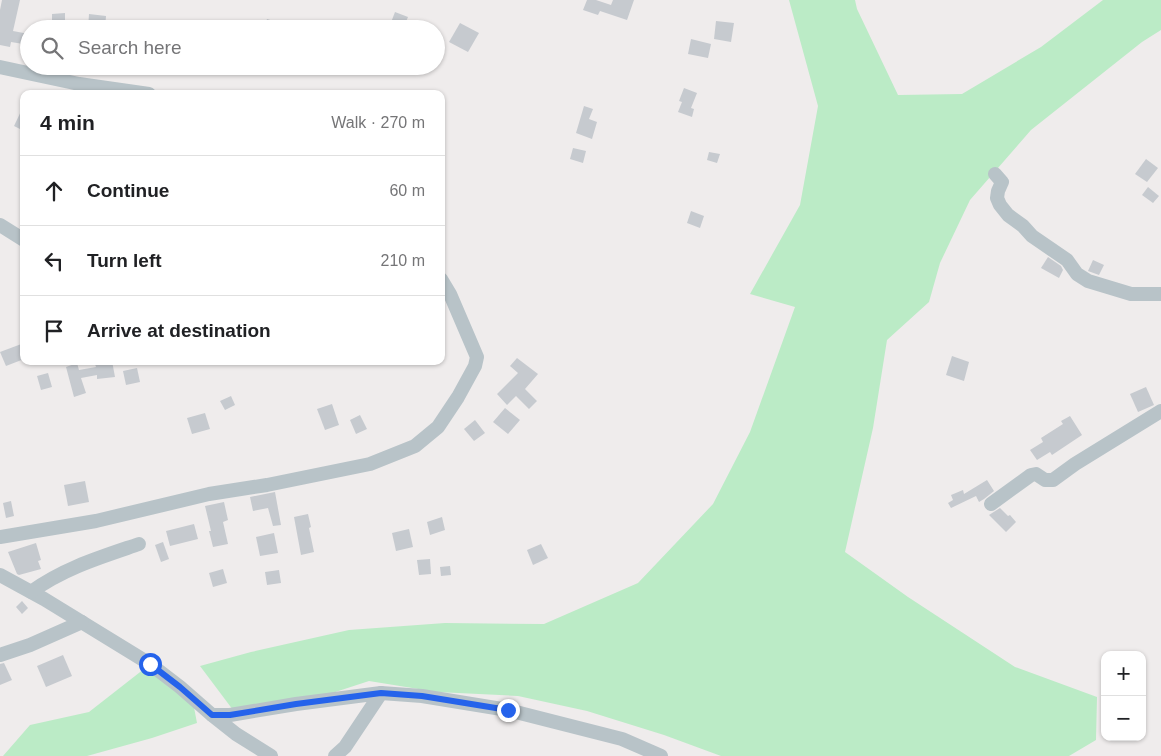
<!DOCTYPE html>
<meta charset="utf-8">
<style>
body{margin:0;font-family:Arial,sans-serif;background:#f6f6f6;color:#202124}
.controls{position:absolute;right:15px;bottom:15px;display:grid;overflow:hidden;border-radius:10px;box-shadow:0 1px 4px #0004}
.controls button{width:45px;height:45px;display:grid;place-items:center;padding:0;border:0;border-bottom:1px solid #e0e0e0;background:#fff;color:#202124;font:25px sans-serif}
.stop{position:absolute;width:15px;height:15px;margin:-11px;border:4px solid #2563eb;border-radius:50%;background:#fff}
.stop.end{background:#2563eb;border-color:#fff;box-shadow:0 1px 5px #0008}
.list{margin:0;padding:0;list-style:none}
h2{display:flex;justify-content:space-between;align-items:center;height:65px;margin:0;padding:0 20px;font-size:21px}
h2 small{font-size:16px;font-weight:400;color:#757577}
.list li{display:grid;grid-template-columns:32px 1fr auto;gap:15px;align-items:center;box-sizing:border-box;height:70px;padding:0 20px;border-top:1px solid #e0e0e0}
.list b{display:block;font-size:19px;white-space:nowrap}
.list em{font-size:16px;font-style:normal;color:#757577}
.icon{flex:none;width:28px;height:28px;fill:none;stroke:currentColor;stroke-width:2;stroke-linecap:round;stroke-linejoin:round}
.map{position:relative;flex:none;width:1161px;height:756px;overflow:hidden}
.search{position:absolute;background:#fff;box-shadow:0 1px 4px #0004;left:20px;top:20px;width:425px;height:55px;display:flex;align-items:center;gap:12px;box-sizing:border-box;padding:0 18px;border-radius:28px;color:#757577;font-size:19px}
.panel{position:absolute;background:#fff;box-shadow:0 1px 4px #0004;left:20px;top:90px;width:425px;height:275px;border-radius:10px}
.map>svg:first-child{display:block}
.green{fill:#bbebc6}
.building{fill:#c6cacf}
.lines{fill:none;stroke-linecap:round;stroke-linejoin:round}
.minor{stroke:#b8c3c8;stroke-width:14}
.route{stroke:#2563eb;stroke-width:6}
</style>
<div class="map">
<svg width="1161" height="756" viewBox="0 0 1161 756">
<rect width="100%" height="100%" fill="#efecec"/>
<!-- green -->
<g class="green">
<path d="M 789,0 L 855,0 L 857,9 L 898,95 L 962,94 L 1041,47 L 1103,0 L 1161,0 L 1161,30 L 1142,42 L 1031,130 L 970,200 L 940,263 L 929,302 L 887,340 L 873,428 L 845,552 L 908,597 L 1015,667 L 1097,697 L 1096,740 L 1069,756 L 721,756 L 664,735 L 587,711 L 518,696 L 437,692 L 369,681 L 317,698 L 236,714 L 200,666 L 251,652 L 349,630 L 445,623 L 544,624 L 638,583 L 713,504 L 750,432 L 795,307 L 750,294 L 800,205 L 818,106 Z"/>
<path d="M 144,669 L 175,680 L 192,697 L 197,723 L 152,738 L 87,756 L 3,756 L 30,725 L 89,712 Z"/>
</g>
<!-- building -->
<g class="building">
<path d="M 2,0 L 20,0 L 13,31 L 29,34 L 29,45 L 11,42 L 10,47 L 0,45 L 0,10 Z"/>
<path d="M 587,0 L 596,0 L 611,5 L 613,0 L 634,0 L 627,20 L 600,11 L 598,15 L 583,10 Z"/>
<path d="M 395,12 L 408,17 L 403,29 L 390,25 Z"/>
<path d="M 65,13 L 65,25 L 52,25 L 52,14 Z"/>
<path d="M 89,14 L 106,16 L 105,29 L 88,29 Z"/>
<path d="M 267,19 L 293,27 L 292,29 L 264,29 Z"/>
<path d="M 716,21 L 734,23 L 731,42 L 714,39 Z"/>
<path d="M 460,23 L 479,33 L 468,52 L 449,42 Z"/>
<path d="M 691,39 L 711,44 L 708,58 L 688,54 Z"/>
<path d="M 235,66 L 260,66 L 257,75 Z"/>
<path d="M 684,88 L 697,93 L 691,108 L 694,109 L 692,117 L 678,112 L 682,102 L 679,101 Z"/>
<path d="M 24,105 L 24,131 L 14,126 Z"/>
<path d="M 584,106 L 593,109 L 589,119 L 597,122 L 592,139 L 576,133 Z"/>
<path d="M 573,148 L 586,151 L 583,163 L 570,159 Z"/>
<path d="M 709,152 L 720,154 L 717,163 L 707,160 Z"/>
<path d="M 1146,159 L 1158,168 L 1147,182 L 1135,174 Z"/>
<path d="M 1148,187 L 1159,196 L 1153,203 L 1142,195 Z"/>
<path d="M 691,211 L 704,216 L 700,228 L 687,223 Z"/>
<path d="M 1048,257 L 1061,266 L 1063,270 L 1059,278 L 1041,268 Z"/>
<path d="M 1093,260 L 1104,265 L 1099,275 L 1088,271 Z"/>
<path d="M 24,343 L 24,359 L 6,366 L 0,352 Z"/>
<path d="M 952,356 L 969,362 L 964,381 L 946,375 Z"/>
<path d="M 517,358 L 538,374 L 525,389 L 537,401 L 529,409 L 516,396 L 507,405 L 497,394 L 518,373 L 510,366 Z"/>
<path d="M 112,361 L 115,377 L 97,379 L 97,375 L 81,378 L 86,393 L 74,397 L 66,367 L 77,363 L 79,370 L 96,367 L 95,364 Z"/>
<path d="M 137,368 L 140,382 L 126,385 L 123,371 Z"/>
<path d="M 48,373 L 52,387 L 41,390 L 37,376 Z"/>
<path d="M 1146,387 L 1154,405 L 1138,412 L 1130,394 Z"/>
<path d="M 231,396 L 235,405 L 225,410 L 220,401 Z"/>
<path d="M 332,404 L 339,425 L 325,430 L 317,409 Z"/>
<path d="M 505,408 L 520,420 L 508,434 L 493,422 Z"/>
<path d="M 205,413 L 210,429 L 192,434 L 187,418 Z"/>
<path d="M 360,415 L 367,429 L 356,434 L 350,420 Z"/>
<path d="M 1070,416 L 1082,435 L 1052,455 L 1050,452 L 1037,460 L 1030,450 L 1043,442 L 1041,438 L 1063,424 L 1061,421 Z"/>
<path d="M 475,420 L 485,433 L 474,441 L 464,429 Z"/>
<path d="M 987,480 L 994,491 L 984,499 L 979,502 L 976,496 L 951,508 L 948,503 L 953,500 L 951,495 L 963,490 L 964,494 Z"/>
<path d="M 85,481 L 89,502 L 68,506 L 64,485 Z"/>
<path d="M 275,492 L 281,525 L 273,526 L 268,508 L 253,511 L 250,497 Z"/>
<path d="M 11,501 L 14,516 L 6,518 L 3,503 Z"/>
<path d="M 224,502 L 228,520 L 223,522 L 228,544 L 213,547 L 209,531 L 211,531 L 205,506 Z"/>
<path d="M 1000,508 L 1008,516 L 1010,515 L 1016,522 L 1006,532 L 989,515 Z"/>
<path d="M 308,514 L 311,527 L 309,528 L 314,552 L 301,555 L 294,517 Z"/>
<path d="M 442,517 L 445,530 L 430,535 L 427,522 Z"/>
<path d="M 194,524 L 198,539 L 170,546 L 166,531 Z"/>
<path d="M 409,529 L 413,547 L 396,551 L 392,533 Z"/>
<path d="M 274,533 L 278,553 L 260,556 L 256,537 Z"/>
<path d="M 163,542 L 169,559 L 161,562 L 155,545 Z"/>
<path d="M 36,543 L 41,560 L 38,561 L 41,569 L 19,575 L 17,574 L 8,552 Z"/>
<path d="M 541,544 L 548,558 L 533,565 L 527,550 Z"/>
<path d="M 430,559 L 431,574 L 419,575 L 417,560 Z"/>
<path d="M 450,566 L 451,575 L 441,576 L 440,567 Z"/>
<path d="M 223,569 L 227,583 L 213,587 L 209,573 Z"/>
<path d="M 279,570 L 281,583 L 267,585 L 265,572 Z"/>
<path d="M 22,601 L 28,608 L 22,614 L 16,607 Z"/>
<path d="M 63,655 L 72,676 L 46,687 L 37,666 Z"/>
<path d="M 4,663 L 12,680 L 0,685 L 0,664 Z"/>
</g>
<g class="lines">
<!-- minor -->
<g class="minor">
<path d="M 0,67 L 79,84 L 149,94"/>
<path d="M 995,174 L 1002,182 L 998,191 L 997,198 L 1000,205 L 1008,215 L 1023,226 L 1032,236 L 1067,260 L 1077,274 L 1088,281 L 1131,294 L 1161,294"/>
<path d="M 0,225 L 24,240"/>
<path d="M 991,504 L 1031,475 L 1036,474 L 1045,480 L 1053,480 L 1075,464 L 1161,411"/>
<path d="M 0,537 L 96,521 L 209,494 L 267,485 L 370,464 L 415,446 L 438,427 L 458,397 L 475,366 L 477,357 L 450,294 L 441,279"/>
<path d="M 0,575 L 44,599 L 150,664 L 180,687 L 212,715 L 230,715 L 296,704 L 381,693 L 422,696 L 508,710 L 622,739 L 661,756"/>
<path d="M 31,592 C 64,568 101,557 139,544"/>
<path d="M 0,655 L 30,645 L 82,622"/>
<path d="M 212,715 L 236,734 L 271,756"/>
<path d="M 335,756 L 345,747 L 381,693"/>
</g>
</g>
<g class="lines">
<!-- route -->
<path class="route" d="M 150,664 L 180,687 L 212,715 L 230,715 L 296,704 L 381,693 L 422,696 L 508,710"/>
</g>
</svg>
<div class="controls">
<button>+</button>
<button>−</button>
</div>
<div class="stop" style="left:150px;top:664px"></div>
<div class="stop end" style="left:508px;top:710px"></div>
<div class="search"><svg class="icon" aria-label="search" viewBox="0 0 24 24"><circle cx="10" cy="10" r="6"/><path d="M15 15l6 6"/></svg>Search here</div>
<section class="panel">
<h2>4 min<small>Walk · 270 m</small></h2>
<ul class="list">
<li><svg class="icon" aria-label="ahead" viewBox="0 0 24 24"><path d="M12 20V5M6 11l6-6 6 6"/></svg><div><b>Continue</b></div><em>60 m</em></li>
<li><svg class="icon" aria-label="left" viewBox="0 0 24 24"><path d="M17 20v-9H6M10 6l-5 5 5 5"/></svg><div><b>Turn left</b></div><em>210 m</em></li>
<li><svg class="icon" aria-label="arrive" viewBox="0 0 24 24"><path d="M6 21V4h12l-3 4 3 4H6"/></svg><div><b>Arrive at destination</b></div></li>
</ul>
</section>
</div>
